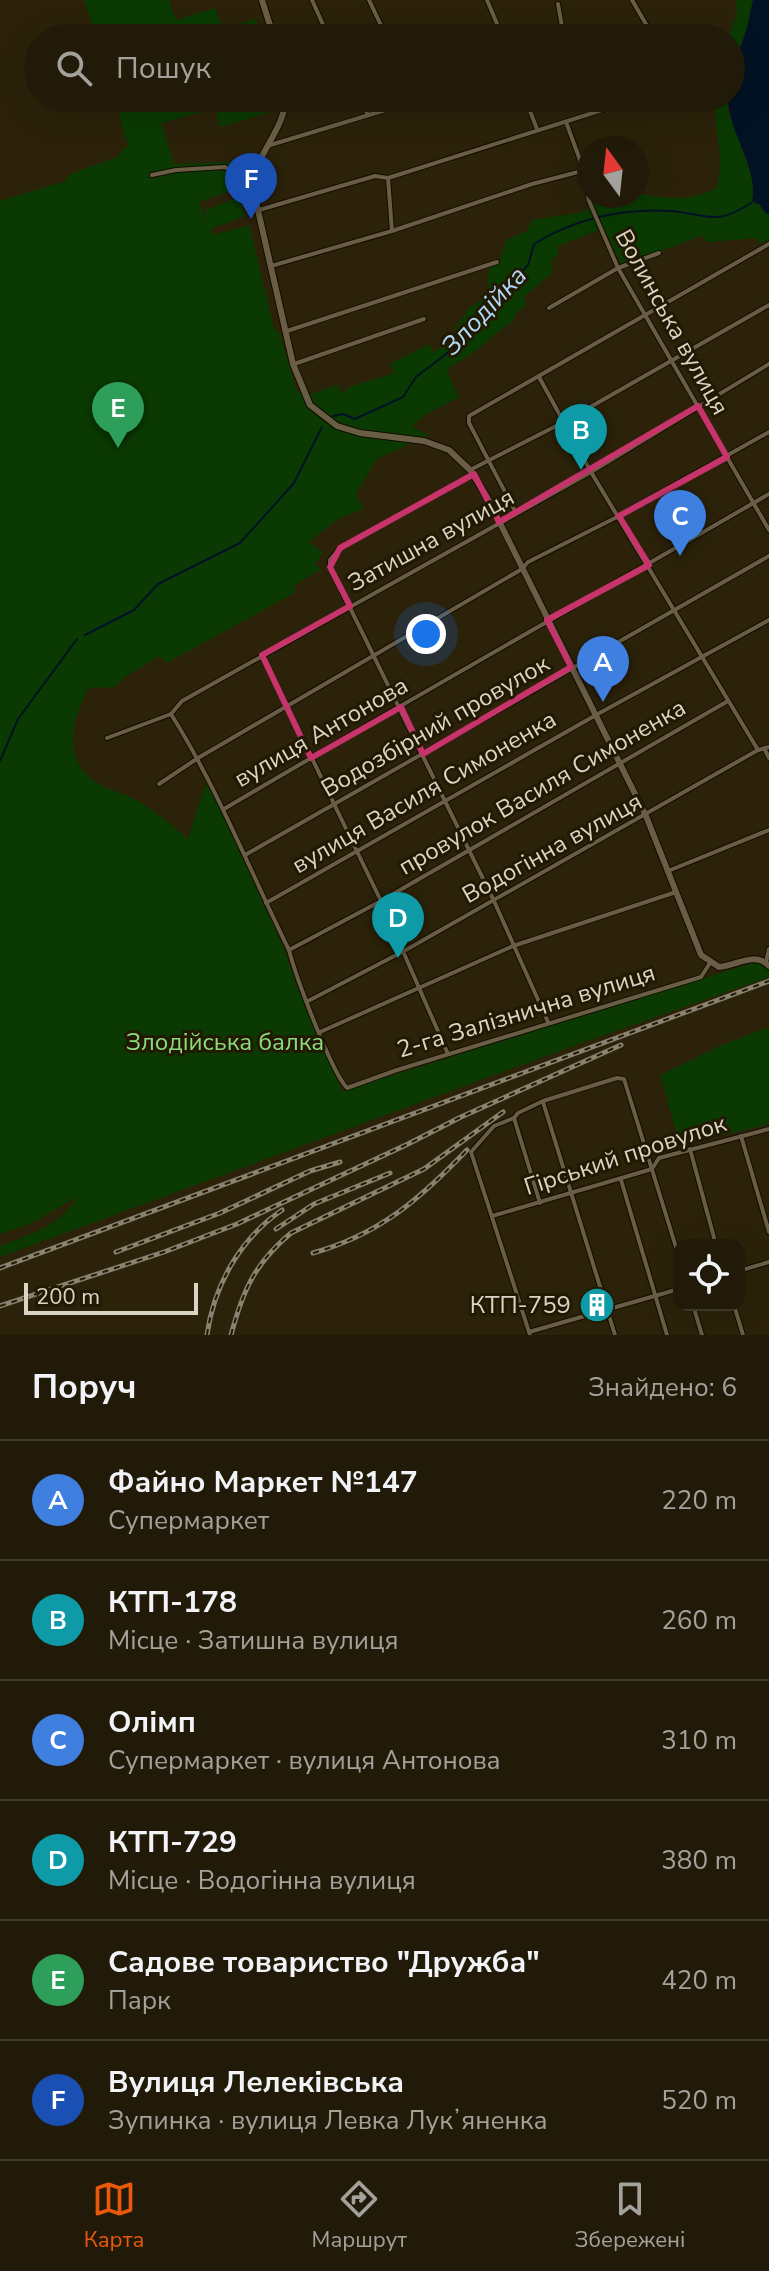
<!DOCTYPE html>
<html lang="uk">
<meta charset="utf-8">
<style>
body{margin:0;font-family:"Nunito Sans",sans-serif;background:#2d2716;color:#f1f3f6}
.controls{position:absolute;right:24px;bottom:24px;display:grid;overflow:hidden;border-radius:16px;box-shadow:0 8px 32px #0002}
.controls button{width:72px;height:72px;display:grid;place-items:center;padding:0;border:0;border-bottom:2px solid #3e3829;background:#211a08;color:#f1f3f6;font:40px sans-serif}
.compass{position:absolute;left:577px;top:136px;width:72px;height:72px;border-radius:50%;background:#211a08;box-shadow:0 8px 32px #0002;rotate:345deg}
.scale{position:absolute;left:24px;bottom:20px;width:174px;box-sizing:border-box;padding-left:8px;border:4px solid #dad4c6;border-top:0;font-size:22px;line-height:28px;white-space:nowrap;color:#dad4c6;-webkit-text-stroke:6px #221902;paint-order:stroke}
.you{position:absolute;left:426px;top:634px;width:28px;height:28px;margin:-20px;border:6px solid #fff;border-radius:50%;background:#1a73e8;box-shadow:0 0 0 12px #1a73e833}
.badge{display:grid;place-items:center;width:52px;height:52px;border-radius:50%;background:#ea580c;color:#fff;font-size:26px;font-weight:700}
.pin{position:absolute;translate:-50% -66px;filter:drop-shadow(0 2px 4px #0008)}
.pin::after{content:'';position:absolute;top:42px;width:28px;height:24px;background:inherit;clip-path:polygon(0 0,100% 0,50% 100%)}
.list{margin:0;padding:0;list-style:none}
h2{display:flex;justify-content:space-between;align-items:center;height:104px;margin:0;padding:0 32px;font-size:34px}
h2 small{font-size:26px;font-weight:400;color:#a2a19c}
.list li{display:grid;grid-template-columns:52px 1fr auto;gap:24px;align-items:center;box-sizing:border-box;height:120px;padding:0 32px;border-top:2px solid #3e3829}
.list b{display:block;font-size:30px;white-space:nowrap}
.list p{margin:0;font-size:26px;white-space:nowrap;color:#a2a19c}
.list em{font-size:26px;font-style:normal;color:#a2a19c}
.icon{flex:none;width:44px;height:44px;fill:none;stroke:currentColor;stroke-width:2;stroke-linecap:round;stroke-linejoin:round}
.map{position:relative;flex:none;width:769px;height:1335px;overflow:hidden}
.search{position:absolute;background:#211a08;box-shadow:0 8px 32px #0002;left:24px;right:24px;top:24px;height:88px;display:flex;align-items:center;gap:20px;box-sizing:border-box;padding:0 28px;border-radius:44px;color:#a2a19c;font-size:30px}
.sheet{height:824px;background:#211a08}
nav{display:flex;justify-content:space-around;align-items:center;box-sizing:border-box;height:112px;border-top:2px solid #3e3829;background:#211a08;font-size:22px;color:#a2a19c}
nav a{display:grid;justify-items:center;gap:4px}
nav .on{color:#ea580c}
.map>svg:first-child{display:block}
.green{fill:#0a3a02}
.water{fill:#001224}
.lines{fill:none;stroke-linecap:round;stroke-linejoin:round}
.stream{stroke:#001224;stroke-width:2}
.street-casing{stroke:#140b00;stroke-width:6}
.secondary-casing{stroke:#140b00;stroke-width:8}
.street{stroke:#695e45;stroke-width:4}
.secondary{stroke:#695e45;stroke-width:6}
.rail-casing{stroke:#8a8270;stroke-width:5}
.rail{stroke:#221902;stroke-width:2;stroke-dasharray:6;stroke-linecap:butt}
.marked{fill:none;stroke:#c6346b;stroke-width:6;stroke-linejoin:round}
.labels{text-anchor:middle;dominant-baseline:central;stroke-width:6;stroke-linejoin:round;paint-order:stroke}
.street-label{font-size:24px;fill:#dad4c6;stroke:#221902}
.park-label{font-size:24px;fill:#8bdb7d;stroke:#221902}
.poi-label{font-size:24px;fill:#dad4c6;stroke:#221902;text-anchor:end}
.water-label{font-size:26px;font-style:italic;fill:#b0d8f7;stroke:#221902}
</style>
<div class="map">
<svg width="769" height="1335" viewBox="0 0 769 1335">
<rect width="100%" height="100%" fill="#2c220a"/>
<!-- green -->
<g class="green">
<path d="M 84,0 L 169,0 L 176,20 L 215,8 L 223,29 L 256,19 L 262,38 L 96,38 Z"/>
<path d="M 736,0 L 753,0 C 748,22 745,48 731,66 L 729,38 L 737,12 Z"/>
<path d="M 114,98 L 277,98 L 275,111 L 220,127 L 215,109 L 161,123 L 174,164 L 232,162 L 239,188 L 199,202 L 208,223 L 205,210 L 238,197 L 245,216 L 211,229 L 214,235 L 249,225 L 274,328 L 280,334 L 297,391 L 311,394 L 337,385 L 342,393 L 349,387 L 394,373 L 390,364 L 429,344 L 434,352 L 458,335 L 454,329 L 468,309 L 487,296 L 488,269 L 499,263 L 506,240 L 527,231 L 532,220 L 579,213 L 589,208 L 585,194 L 589,193 L 589,196 L 637,196 L 637,193 C 664,199 691,202 716,188 C 727,159 711,127 717,98 L 728,98 L 728,110 L 755,186 L 759,204 L 766,214 L 769,214 L 769,240 L 761,244 L 756,238 L 708,242 L 701,236 L 622,265 L 604,228 L 558,246 L 558,254 L 551,261 L 553,272 L 524,297 L 527,305 L 514,315 L 513,322 C 497,331 494,336 481,347 C 470,355 458,361 447,370 L 459,397 L 423,416 L 412,427 L 429,435 L 377,459 L 356,494 L 364,509 L 339,518 L 309,542 L 323,553 L 314,565 L 322,568 L 294,586 L 296,592 L 167,663 L 159,656 L 125,677 L 115,687 L 88,688 C 71,724 60,764 103,786 C 114,792 127,794 138,801 C 156,811 172,825 188,839 L 207,780 L 284,948 L 296,985 L 342,1091 L 752,963 L 762,965 L 769,963 L 769,977 L 565,1049 L 0,1257 L 0,1246 C 29,1235 61,1226 77,1197 L 32,1223 L 0,1234 L 0,201 L 66,181 L 68,175 L 117,157 L 128,145 Z"/>
<path d="M 769,1027 L 769,1124 L 680,1145 L 660,1075 L 724,1044 Z"/>
</g>
<!-- water -->
<path class="water" d="M 753,0 L 769,0 L 769,214 L 766,214 L 759,204 L 752,202 C 759,166 729,135 728,98 L 731,98 L 731,66 L 736,60 L 747,28 Z"/>
<g class="lines">
<!-- stream -->
<g class="stream">
<path d="M 333,416 L 343,414 L 355,419 L 403,397 L 416,377 L 462,342 L 490,298 L 514,280 L 528,265 L 534,244 C 574,219 622,208 670,211 C 709,214 714,227 751,203"/>
<path d="M 85,635 L 134,610 L 158,584 L 240,543 L 294,483 L 322,427"/>
<path d="M 0,761 L 18,719 L 77,639"/>
</g>
<defs>
<g id="street">
<path d="M 312,0 L 329,38"/>
<path d="M 369,0 L 387,38"/>
<path d="M 487,0 L 503,38"/>
<path d="M 632,0 L 654,38"/>
<path d="M 558,4 L 564,38"/>
<path d="M 619,38 L 649,29"/>
<path d="M 360,98 L 368,115"/>
<path d="M 525,98 L 537,129"/>
<path d="M 566,122 L 580,160 L 589,201 L 618,268 L 769,530"/>
<path d="M 267,146 L 425,98"/>
<path d="M 152,175 L 176,170 L 225,167 L 252,184"/>
<path d="M 259,210 L 375,176 L 388,178"/>
<path d="M 392,231 L 532,184 L 582,171"/>
<path d="M 271,266 L 392,231 L 388,178 L 640,98"/>
<path d="M 549,308 L 618,268 L 659,253"/>
<path d="M 287,331 L 497,262"/>
<path d="M 294,364 L 424,319"/>
<path d="M 539,377 L 591,472 L 758,750"/>
<path d="M 470,470 L 564,422 L 769,305"/>
<path d="M 474,474 L 340,548 L 330,560 L 330,567 L 494,901 L 548,1022"/>
<path d="M 516,513 L 469,423 L 469,416 L 769,244"/>
<path d="M 262,655 L 381,901 L 448,1054"/>
<path d="M 171,714 C 218,789 250,871 289,950 C 296,977 331,1071 347,1088 L 397,1070 L 701,977 L 710,963"/>
<path d="M 107,738 L 171,714 L 182,701 L 591,472 L 769,364"/>
<path d="M 765,750 L 769,758"/>
<path d="M 159,784 L 198,758 L 522,569 L 528,562 L 619,516 L 769,432"/>
<path d="M 224,809 C 405,702 588,599 769,494"/>
<path d="M 245,855 L 769,556"/>
<path d="M 668,871 L 769,830"/>
<path d="M 266,903 L 596,715 L 769,620"/>
<path d="M 289,950 L 381,901 L 728,701"/>
<path d="M 766,962 L 769,949"/>
<path d="M 308,1001 L 404,951 L 758,750 L 769,747"/>
<path d="M 320,1032 L 513,946 L 676,892"/>
<path d="M 543,1102 L 615,1335"/>
<path d="M 514,1118 L 540,1203"/>
<path d="M 741,1136 L 769,1232"/>
<path d="M 690,1149 L 716,1245"/>
<path d="M 621,1180 L 667,1335"/>
<path d="M 492,1216 L 652,1169 L 659,1158 L 769,1129"/>
<path d="M 739,1271 L 769,1262"/>
<path d="M 693,1305 L 702,1335"/>
<path d="M 734,1305 L 743,1335"/>
<path d="M 529,1332 L 679,1289"/>
<path d="M 530,1335 L 471,1152 L 494,1126 L 514,1118 L 518,1113 L 543,1101 L 617,1078 L 624,1079 L 679,1257"/>
</g>
<g id="secondary">
<path d="M 262,0 L 274,38"/>
<path d="M 286,98 C 284,130 257,153 252,184 L 293,364 L 310,405 L 337,426 L 360,433 L 424,441 L 449,450 L 470,470 L 487,497 L 646,816 L 701,955 L 719,967 C 736,966 755,951 769,966"/>
</g>
</defs>
<!-- street casing -->
<use href="#street" class="street-casing"/>
<!-- secondary casing -->
<use href="#secondary" class="secondary-casing"/>
<!-- street -->
<use href="#street" class="street"/>
<!-- secondary -->
<use href="#secondary" class="secondary"/>
<defs>
<g id="rail">
<path d="M 276,1229 L 314,1204 L 390,1173"/>
<path d="M 116,1252 L 220,1213 L 310,1171 L 340,1162"/>
<path d="M 313,1253 C 380,1234 420,1199 467,1150"/>
<path d="M 0,1268 L 769,981"/>
<path d="M 0,1306 L 164,1252 L 237,1224 L 408,1144 L 461,1117 L 621,1045"/>
<path d="M 207,1335 C 214,1285 240,1239 282,1210"/>
<path d="M 231,1335 C 243,1290 255,1263 291,1233 L 424,1169 L 503,1112"/>
</g>
</defs>
<!-- rail casing -->
<use href="#rail" class="rail-casing"/>
<!-- rail -->
<use href="#rail" class="rail"/>
</g>
<!-- marked area -->
<path class="marked" d="M 698,406 L 727,457 L 619,516 L 649,565 L 547,620 L 571,667 L 423,754 L 401,707 L 311,758 L 262,655 L 350,606 L 330,567 L 340,548 L 474,474 L 499,522 Z"/>
<!-- icons -->
<defs>
<symbol id="building-disc" viewBox="-11 -11 22 22"><circle r="9.5" fill="#0f9aa8" stroke="#221902"/><path d="M-4-6H4V6H1V3H-1V6H-4ZM-2.5-4.3h1.7v1.8h-1.7ZM.8-4.3h1.7v1.8H.8ZM-2.5-1h1.7V.8h-1.7ZM.8-1h1.7V.8H.8Z" fill="#fff"/></symbol>
</defs>
<g fill-rule="evenodd">
<use href="#building-disc" x="577" y="1285" width="40" height="40"/>
</g>
<g class="labels">
<!-- street labels -->
<g class="street-label">
<text transform="translate(672 322) rotate(61)">Волинська вулиця</text>
<text transform="translate(431 540) rotate(-29)">Затишна вулиця</text>
<text transform="translate(435 726) rotate(-30)">Водозбірний провулок</text>
<text transform="translate(321 732) rotate(-30)">вулиця Антонова</text>
<text transform="translate(542 787) rotate(-30)">провулок Василя Симоненка</text>
<text transform="translate(424 792) rotate(-30)">вулиця Василя Симоненка</text>
<text transform="translate(552 848) rotate(-29)">Водогінна вулиця</text>
<text transform="translate(526 1011) rotate(-17)">2-га Залізнична вулиця</text>
<text transform="translate(625 1155) rotate(-18)">Гірський провулок</text>
</g>
<!-- park labels -->
<g class="park-label">
<text x="225" y="1042">Злодійська балка</text>
</g>
<!-- poi labels -->
<g class="poi-label">
<text x="571" y="1305">КТП-759</text>
</g>
<!-- water labels -->
<g class="water-label">
<text transform="translate(484 311) rotate(-47)">Злодійка</text>
</g>
</g>
</svg>
<div class="controls">
<button><svg class="icon" aria-label="locate" viewBox="0 0 24 24"><circle cx="12" cy="12" r="6"/><path d="M12 2v4M12 18v4M2 12h4M18 12h4"/></svg></button>
</div>
<svg class="compass" viewBox="-18 -18 36 36"><path d="M0-13l5 13h-10z" fill="#e53935"/><path d="M0 13l5-13h-10z" fill="#a2a19c"/></svg>
<div class="scale">200 m</div>
<div class="you"></div>
<div class="pin badge" style="left:603px;top:702px;background:#3f7fe0">A</div>
<div class="pin badge" style="left:581px;top:470px;background:#0f9aa8">B</div>
<div class="pin badge" style="left:680px;top:556px;background:#3f7fe0">C</div>
<div class="pin badge" style="left:398px;top:958px;background:#0f9aa8">D</div>
<div class="pin badge" style="left:118px;top:448px;background:#2e9e5b">E</div>
<div class="pin badge" style="left:251px;top:219px;background:#1a4fb4">F</div>
<div class="search"><svg class="icon" aria-label="search" viewBox="0 0 24 24"><circle cx="10" cy="10" r="6"/><path d="M15 15l6 6"/></svg>Пошук</div>
</div>
<section class="sheet">
<h2>Поруч<small>Знайдено: 6</small></h2>
<ul class="list">
<li><span class="badge" style="background:#3f7fe0">A</span><div><b>Файно Маркет №147</b><p>Супермаркет</p></div><em>220 m</em></li>
<li><span class="badge" style="background:#0f9aa8">B</span><div><b>КТП-178</b><p>Місце · Затишна вулиця</p></div><em>260 m</em></li>
<li><span class="badge" style="background:#3f7fe0">C</span><div><b>Олімп</b><p>Супермаркет · вулиця Антонова</p></div><em>310 m</em></li>
<li><span class="badge" style="background:#0f9aa8">D</span><div><b>КТП-729</b><p>Місце · Водогінна вулиця</p></div><em>380 m</em></li>
<li><span class="badge" style="background:#2e9e5b">E</span><div><b>Садове товариство &quot;Дружба&quot;</b><p>Парк</p></div><em>420 m</em></li>
<li><span class="badge" style="background:#1a4fb4">F</span><div><b>Вулиця Лелеківська</b><p>Зупинка · вулиця Левка Лукʼяненка</p></div><em>520 m</em></li>
</ul>
</section>
<nav>
<a class="on"><svg class="icon" aria-label="map" viewBox="0 0 24 24"><path d="M3 6l6-2 6 2 6-2v14l-6 2-6-2-6 2zM9 4v14M15 6v14"/></svg>Карта</a>
<a><svg class="icon" aria-label="directions" viewBox="0 0 24 24"><path d="M12 3l9 9-9 9-9-9zM9 14v-3h6M13 9l2 2-2 2"/></svg>Маршрут</a>
<a><svg class="icon" aria-label="saved" viewBox="0 0 24 24"><path d="M7 4h10v16l-5-4-5 4z"/></svg>Збережені</a>
</nav>
